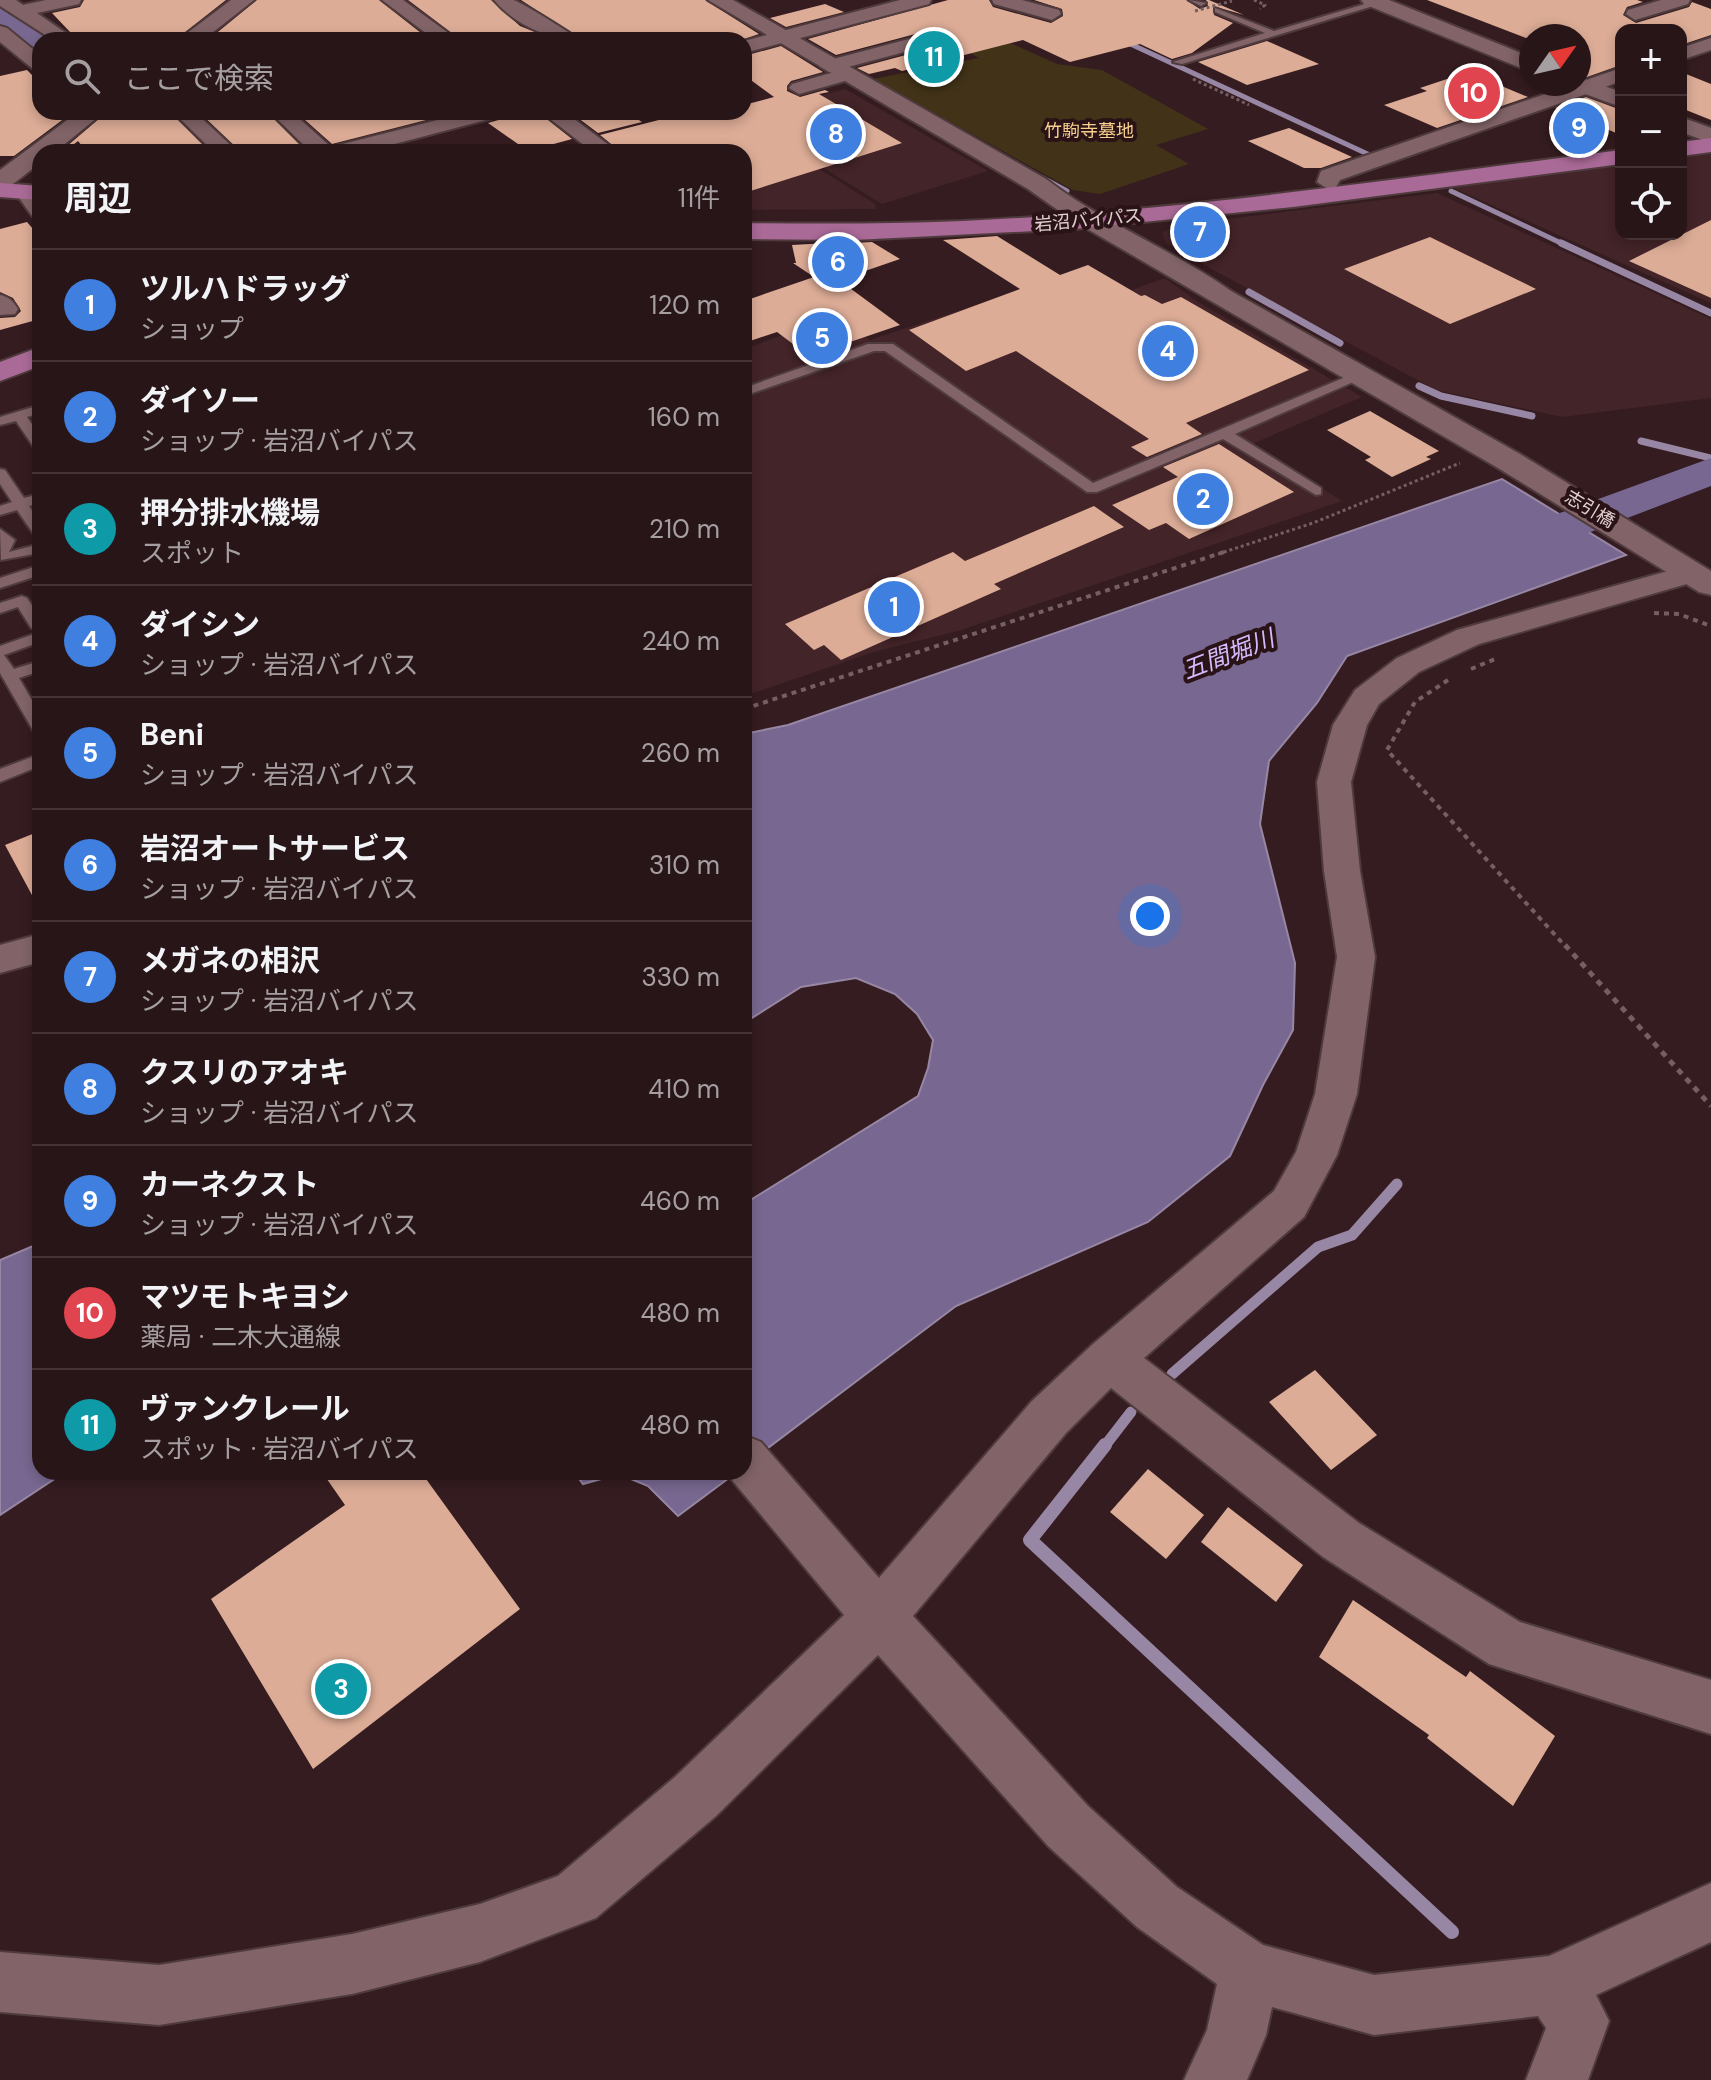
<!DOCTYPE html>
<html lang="ja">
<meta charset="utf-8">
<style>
body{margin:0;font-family:"DM Sans","Noto Sans JP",sans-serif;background:#342225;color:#f1f3f6}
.controls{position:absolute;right:24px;top:24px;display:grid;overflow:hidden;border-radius:16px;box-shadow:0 4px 12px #0003}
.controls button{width:72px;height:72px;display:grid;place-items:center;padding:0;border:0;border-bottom:2px solid #443437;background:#281518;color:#f1f3f6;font:40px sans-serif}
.compass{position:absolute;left:1519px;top:24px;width:72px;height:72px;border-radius:50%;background:#281518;box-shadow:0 4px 12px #0003;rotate:56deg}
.you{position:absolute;left:1150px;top:916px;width:28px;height:28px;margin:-20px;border:6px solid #fff;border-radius:50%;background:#1a73e8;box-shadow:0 0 0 12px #1a73e833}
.badge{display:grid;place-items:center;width:52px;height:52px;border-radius:50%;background:#59cebf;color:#fff;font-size:26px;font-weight:700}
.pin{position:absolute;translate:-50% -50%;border:4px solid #fff;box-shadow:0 2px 8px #0006}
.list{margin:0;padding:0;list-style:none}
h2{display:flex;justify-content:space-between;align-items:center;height:104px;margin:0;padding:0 32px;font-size:34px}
h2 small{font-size:26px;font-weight:400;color:#a59fa2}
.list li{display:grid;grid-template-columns:52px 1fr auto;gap:24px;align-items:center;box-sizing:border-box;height:112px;padding:0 32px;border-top:2px solid #443437}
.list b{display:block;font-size:30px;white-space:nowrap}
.list p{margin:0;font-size:26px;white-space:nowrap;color:#a59fa2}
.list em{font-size:26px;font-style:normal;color:#a59fa2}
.icon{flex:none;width:44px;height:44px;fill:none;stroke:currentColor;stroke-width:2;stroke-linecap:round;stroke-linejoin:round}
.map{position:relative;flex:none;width:1711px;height:2080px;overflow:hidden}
.search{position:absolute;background:#281518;box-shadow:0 4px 12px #0003;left:32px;top:32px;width:720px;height:88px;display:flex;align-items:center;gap:20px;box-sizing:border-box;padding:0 28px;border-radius:24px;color:#a59fa2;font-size:30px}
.panel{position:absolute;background:#281518;box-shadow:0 4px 12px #0003;left:32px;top:144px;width:720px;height:1336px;border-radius:24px}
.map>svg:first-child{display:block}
.built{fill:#432428}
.green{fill:#423318}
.water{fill:#786891;stroke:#9887a4;stroke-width:2}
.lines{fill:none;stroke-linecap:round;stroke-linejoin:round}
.stream-far3{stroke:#9887a4;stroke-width:5}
.stream-far2{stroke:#9887a4;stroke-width:7}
.stream-far1{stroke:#9887a4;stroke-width:11}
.stream{stroke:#9887a4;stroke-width:14}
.river{fill:#786891;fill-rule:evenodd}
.building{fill:#dcac96}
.service-casing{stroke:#4f3b3d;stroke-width:4}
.minor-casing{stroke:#4f3b3d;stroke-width:4}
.tertiary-casing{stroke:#4f3b3d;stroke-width:4}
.trunk-casing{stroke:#4f3b3d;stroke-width:4}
.path-far2{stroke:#755f62;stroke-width:3;stroke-dasharray:3 3;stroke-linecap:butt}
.path-far1{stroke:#755f62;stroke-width:4;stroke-dasharray:5 5;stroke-linecap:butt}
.path{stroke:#755f62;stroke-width:5;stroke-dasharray:6 6;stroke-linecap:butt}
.service{fill:#826468;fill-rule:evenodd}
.minor{fill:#826468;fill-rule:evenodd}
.tertiary{fill:#826468;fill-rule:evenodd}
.trunk{fill:#aa6a97;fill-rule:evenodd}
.path-bridge{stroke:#755f62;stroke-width:3;stroke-dasharray:3 3;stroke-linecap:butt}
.labels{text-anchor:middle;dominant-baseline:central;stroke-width:8;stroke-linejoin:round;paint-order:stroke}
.far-park-label{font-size:18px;fill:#f7d08e;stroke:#2a1316}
.far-street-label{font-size:18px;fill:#e2d0d2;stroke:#2a1316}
.water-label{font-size:24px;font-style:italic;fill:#d3bafc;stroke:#2a1316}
</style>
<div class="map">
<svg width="1711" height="2080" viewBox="0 0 1711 2080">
<rect width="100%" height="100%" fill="#351c20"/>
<!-- built -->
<g class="built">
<path d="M 845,89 L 988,171 L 882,204 L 743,118 Z"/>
<path d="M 794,153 L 875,204 L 876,209 L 744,210 L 744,167 Z"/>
<path d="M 1711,154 L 1711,303 L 1451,187 L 1621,166 L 1621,234 L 1681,234 L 1681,158 Z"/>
<path d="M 1437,193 L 1711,319 L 1711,398 L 1562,417 L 1436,390 L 1193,259 L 1166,243 L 1162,232 L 1178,225 Z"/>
<path d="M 1165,278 L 1198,302 L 1362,397 L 1252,444 L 1342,501 L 958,631 L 877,651 L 744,696 L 744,349 L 837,316 L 870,340 L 1021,290 L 1061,315 Z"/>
</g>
<!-- green -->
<path class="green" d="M 979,29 L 1057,64 L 1102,70 L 1208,129 L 1156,145 L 1189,164 L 1100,194 L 1073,190 L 873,79 L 979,58 L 944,39 Z"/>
<!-- water -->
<g class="water">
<path d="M 1502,479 L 1626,555 L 1347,656 L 1317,703 L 1269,761 L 1260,824 L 1295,963 L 1293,1030 L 1263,1085 L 1230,1156 L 1148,1222 L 956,1306 L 744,1466 L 744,1204 L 918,1096 L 928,1068 L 933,1040 L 917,1014 L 895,994 L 856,978 L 801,987 L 744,1023 L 744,734 L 788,725 Z"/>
<path d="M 40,1243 L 40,1472 L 65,1472 L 0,1515 L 0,1260 Z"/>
<path d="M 574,1472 L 737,1472 L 678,1516 L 648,1486 L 619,1474 L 583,1484 Z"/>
</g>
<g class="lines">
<!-- stream-far3 -->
<g class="stream-far3">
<path d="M 1124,41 L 1374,157"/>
<path d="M 1041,177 L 1067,191"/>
<path d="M 1451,191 L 1565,245"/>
</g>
<!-- stream-far2 -->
<g class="stream-far2">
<path d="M 1561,243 L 1711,313"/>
<path d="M 1249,292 L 1340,343"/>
<path d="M 1419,386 L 1441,396 L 1532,416"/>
<path d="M 1641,441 L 1711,458"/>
</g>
<!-- stream-far1 -->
<g class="stream-far1">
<path d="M 1172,1374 L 1318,1247 L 1352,1235 L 1397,1184"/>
<path d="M 1104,1447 L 1131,1412"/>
</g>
<!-- stream -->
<path class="stream" d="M 1105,1445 L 1030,1540 L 1452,1932"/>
<!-- river -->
<g class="river">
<path d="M 0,7 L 10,9 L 52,40 L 40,40 L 40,53 L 30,50 L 0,28 Z"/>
<path d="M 1711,458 L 1711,486 L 1515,561 L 1499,564 L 1483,561 L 1477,551 L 1483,541 Z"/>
</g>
</g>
<!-- building -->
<g class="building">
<path d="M 84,0 L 226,0 L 175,40 L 83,40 L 70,32 L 52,13 L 80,7 Z"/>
<path d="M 257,0 L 379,0 L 430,40 L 208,40 Z"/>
<path d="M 408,0 L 491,0 L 520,26 L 555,40 L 461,40 Z"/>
<path d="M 521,0 L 705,0 L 759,34 L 741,40 L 582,40 Z"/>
<path d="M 948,0 L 989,0 L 993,7 L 1051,23 L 1063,16 L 1062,9 L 1034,0 L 1186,0 L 1200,9 L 1208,6 L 1206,0 L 1209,0 L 1244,15 L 1213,6 L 1214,15 L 1233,23 L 1192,53 L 1172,59 L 1140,44 L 1070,62 L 1023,40 L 902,71 L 895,68 L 869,74 L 857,68 L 932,48 L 937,40 L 923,32 L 836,55 L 808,39 Z"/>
<path d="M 1427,0 L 1637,0 L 1643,2 L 1627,7 L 1623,15 L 1636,23 L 1689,7 L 1692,2 L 1711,9 L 1711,35 L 1681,45 L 1681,30 L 1621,30 L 1621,65 L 1587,77 L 1579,74 L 1579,36 L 1539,34 L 1526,38 Z"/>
<path d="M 825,4 L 844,12 L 786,27 L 770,18 Z"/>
<path d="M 1267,41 L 1319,64 L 1247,85 L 1198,62 Z"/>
<path d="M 781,46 L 823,72 L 791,81 L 787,86 L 787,91 L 800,97 L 825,90 L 829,92 L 819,94 L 902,143 L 744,193 L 744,152 L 621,152 L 600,135 L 690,112 L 744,112 L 744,105 L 774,97 L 744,75 L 744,56 Z"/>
<path d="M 27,70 L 40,83 L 40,112 L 73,112 L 14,156 L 0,156 L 0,76 Z"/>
<path d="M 1468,72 L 1528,97 L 1437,128 L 1384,105 L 1427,91 L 1420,88 Z"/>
<path d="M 1681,72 L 1711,84 L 1711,120 L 1681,108 Z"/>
<path d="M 1586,97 L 1621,110 L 1621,135 L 1555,108 Z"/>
<path d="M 107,112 L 170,112 L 210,152 L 87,152 L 78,141 L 64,152 L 60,152 Z"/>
<path d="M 199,112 L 267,112 L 307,152 L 241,152 Z"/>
<path d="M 296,112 L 441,112 L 442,116 L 332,144 Z"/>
<path d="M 507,112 L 538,112 L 572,139 L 528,151 L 488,123 L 502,119 Z"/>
<path d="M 570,112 L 626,112 L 642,122 L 598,133 Z"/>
<path d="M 1289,128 L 1352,157 L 1321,168 L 1304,168 L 1248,141 Z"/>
<path d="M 1711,220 L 1711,298 L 1629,261 Z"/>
<path d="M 27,222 L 40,237 L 40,319 L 0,330 L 0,318 L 15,317 L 21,311 L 13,298 L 0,292 L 0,229 Z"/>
<path d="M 997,236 L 1060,275 L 1088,265 L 1141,296 L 1145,295 L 1162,304 L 1181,297 L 1309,370 L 1186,423 L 1202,434 L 1147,457 L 1131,447 L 1149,439 L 1016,351 L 966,371 L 909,330 L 1020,289 L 943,240 Z"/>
<path d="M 1430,237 L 1536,289 L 1450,324 L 1344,269 Z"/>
<path d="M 872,242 L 900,259 L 839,280 L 900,325 L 809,356 L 777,332 L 744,343 L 744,301 L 814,277 L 793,263 L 796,263 L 792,245 L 828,243 L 830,251 L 854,243 Z"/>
<path d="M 1370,411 L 1439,451 L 1426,457 L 1431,459 L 1392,477 L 1365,460 L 1371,457 L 1327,430 Z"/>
<path d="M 1219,444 L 1294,492 L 1189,539 L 1166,523 L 1149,530 L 1112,505 L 1178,477 L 1163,467 Z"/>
<path d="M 1094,506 L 1124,527 L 994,584 L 1001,589 L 841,660 L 824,645 L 814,650 L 785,624 L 953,552 L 965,561 Z"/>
<path d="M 40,831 L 40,910 L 5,845 Z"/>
<path d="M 1315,1370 L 1377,1435 L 1331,1470 L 1269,1402 Z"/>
<path d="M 1148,1469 L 1204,1515 L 1166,1559 L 1110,1512 Z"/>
<path d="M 322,1472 L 421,1472 L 520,1609 L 313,1769 L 211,1599 L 345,1505 Z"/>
<path d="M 1228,1507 L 1303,1565 L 1276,1602 L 1201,1542 Z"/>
<path d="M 1353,1600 L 1466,1677 L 1470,1671 L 1555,1736 L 1513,1806 L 1427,1738 L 1429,1735 L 1319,1657 Z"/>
</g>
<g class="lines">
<defs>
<g id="service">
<path d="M 1189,0 L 1206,3 L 1201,6 Z"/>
<path d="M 1375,1 L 1383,3 L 1182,64 L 1173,62 L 1265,33 L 1215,12 L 1215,8 L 1274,31 Z"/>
<path d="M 629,112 L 641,112 L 643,115 L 638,118 Z"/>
<path d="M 868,344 L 893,344 L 1093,483 L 1355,373 L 1367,376 L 1235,434 L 1321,488 L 1321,494 L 1316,495 L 1223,439 L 1097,492 L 1087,492 L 885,351 L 874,351 L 744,396 L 744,388 Z"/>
<path d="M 40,405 L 40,413 L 27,417 L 40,436 L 40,450 L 35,449 L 16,421 L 0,425 L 0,417 Z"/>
<path d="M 0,469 L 5,470 L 24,498 L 40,494 L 40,503 L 29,506 L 40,522 L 40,537 L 35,536 L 17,510 L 0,515 L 0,506 L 12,502 L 0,484 Z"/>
<path d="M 0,529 L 15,540 L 9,552 L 40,544 L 40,553 L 1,560 Z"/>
<path d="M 40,565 L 40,575 L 0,588 L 0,578 Z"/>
<path d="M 22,596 L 27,598 L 40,617 L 40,629 L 31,628 L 18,607 L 0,613 L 0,603 Z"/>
<path d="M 40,632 L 40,642 L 4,655 L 14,669 L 40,661 L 40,671 L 19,678 L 40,714 L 40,733 L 34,732 L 0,673 L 0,646 Z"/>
<path d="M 40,754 L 40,766 L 0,782 L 0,769 Z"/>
</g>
<g id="minor">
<path d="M 0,0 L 16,0 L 23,5 L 46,0 L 81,0 L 79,4 L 37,13 L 76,40 L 53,40 L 0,6 Z"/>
<path d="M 382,0 L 403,0 L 458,40 L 435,40 Z"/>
<path d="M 494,0 C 500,0 507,0 513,0 C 520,1 574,35 579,40 C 549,40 514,24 494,0 Z"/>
<path d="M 900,0 L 931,0 L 929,4 L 744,53 L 744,41 Z"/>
<path d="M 992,0 L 1022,0 L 1059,10 L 1061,14 L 1052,20 L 994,4 Z"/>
<path d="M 1661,0 L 1690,0 L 1688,4 L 1635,20 L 1626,14 L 1628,10 Z"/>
<path d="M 0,26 L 7,28 L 40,55 L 40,71 L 33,69 L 0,42 Z"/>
<path d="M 924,35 L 934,41 L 931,45 L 829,72 L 819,66 L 822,62 Z"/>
<path d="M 1711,38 L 1711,50 L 1681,60 L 1681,48 Z"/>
<path d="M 1621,68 L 1621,81 L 1595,91 L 1340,180 L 1336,187 L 1328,189 L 1317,182 L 1321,171 Z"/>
<path d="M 845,69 L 855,75 L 852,79 L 799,94 L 789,88 L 792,84 Z"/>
<path d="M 173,112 L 195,112 L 238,152 L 214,152 Z"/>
<path d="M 270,112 L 292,112 L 331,147 L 469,112 L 504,112 L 501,116 L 364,152 L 311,152 Z"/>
<path d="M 541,112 L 565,112 L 618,152 L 593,152 Z"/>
<path d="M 26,185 C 43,189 40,203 40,218 L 32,216 L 15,192 Z"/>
<path d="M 0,295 C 9,297 13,301 18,309 L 15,314 L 0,315 Z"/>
<path d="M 1693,564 L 1704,567 L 1708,573 L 1704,579 L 1479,644 L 1419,672 L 1379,704 L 1367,725 L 1351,782 L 1360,871 L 1375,957 L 1357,1094 L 1337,1155 L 1304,1217 L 1144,1358 L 1359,1523 L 1520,1622 L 1711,1680 L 1711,1734 L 1489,1664 L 1323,1557 L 1111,1388 L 1066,1433 L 913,1616 L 1088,1806 L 1177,1887 L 1263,1945 L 1374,1975 L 1549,1956 L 1711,1883 L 1711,1942 L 1596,1995 L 1609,2021 L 1588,2080 L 1526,2080 L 1546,2028 L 1538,2016 L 1374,2035 L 1272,2007 L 1266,2035 L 1247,2080 L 1184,2080 L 1207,2030 L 1217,1984 L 1137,1927 L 1048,1846 L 878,1655 L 716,1816 L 596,1918 L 480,1962 L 352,1994 L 159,2025 L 0,2012 L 0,1952 L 159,1965 L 352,1934 L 480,1904 L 558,1876 L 676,1776 L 844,1615 L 727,1474 L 726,1472 L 744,1472 L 744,1435 L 761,1442 L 879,1578 L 1032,1401 L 1093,1344 L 1274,1191 L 1296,1152 L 1315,1094 L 1337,957 L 1324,871 L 1317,782 L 1333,725 L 1355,690 L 1397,658 L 1457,630 Z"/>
<path d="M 40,934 L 40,962 L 0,973 L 0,945 Z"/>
</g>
<g id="tertiary">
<path d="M 231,0 L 254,0 L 203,40 L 178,40 Z"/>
<path d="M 708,0 L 733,0 L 1046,179 C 1103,223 1172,249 1231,291 L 1520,454 L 1711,571 L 1711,595 L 1699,592 L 1498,468 L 1072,220 L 1028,189 Z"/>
<path d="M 1361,0 L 1389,0 L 1531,57 L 1531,72 L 1364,4 Z"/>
<path d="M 1579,77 L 1621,92 L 1621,107 L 1571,89 L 1568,84 L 1579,84 Z"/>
<path d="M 78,112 L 104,112 L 55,152 L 40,152 L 40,163 L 9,187 L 0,189 L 0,170 Z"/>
<path d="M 1681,117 L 1711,128 L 1711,143 L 1681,132 Z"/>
</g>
<g id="trunk">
<path d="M 1711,138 L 1711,152 L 1681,156 L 1681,142 Z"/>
<path d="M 1621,150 L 1621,164 L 1293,207 L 1074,229 L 854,240 L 744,239 L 744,223 C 817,224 890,224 963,221 C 1183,211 1402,178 1621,150 Z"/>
<path d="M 0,183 L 40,186 L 40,200 L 0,197 Z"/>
<path d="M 40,347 L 40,366 L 0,381 L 0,362 Z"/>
</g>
</defs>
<!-- service casing -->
<use href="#service" class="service-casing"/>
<!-- minor casing -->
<use href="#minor" class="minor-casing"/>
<!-- tertiary casing -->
<use href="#tertiary" class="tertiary-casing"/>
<!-- trunk casing -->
<use href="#trunk" class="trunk-casing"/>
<!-- path-far2 -->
<g class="path-far2">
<path d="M 1254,0 L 1265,5 L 1260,9"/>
<path d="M 1193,79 L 1249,105"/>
<path d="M 1218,554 L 1313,523 L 1460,463"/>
</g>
<!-- path-far1 -->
<g class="path-far1">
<path d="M 1654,613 L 1679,614 L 1711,626"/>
<path d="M 1471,669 L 1495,659"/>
<path d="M 1448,680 L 1415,702 L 1387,750 L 1566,947"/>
<path d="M 744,709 L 1224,552"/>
</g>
<!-- path -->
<path class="path" d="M 1565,945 L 1711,1106"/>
<!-- service -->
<use href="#service" class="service"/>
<!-- minor -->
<use href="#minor" class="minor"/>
<!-- tertiary -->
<use href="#tertiary" class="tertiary"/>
<!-- trunk -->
<use href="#trunk" class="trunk"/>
<!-- path-bridge -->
<path class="path-bridge" d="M 1195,11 L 1232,1"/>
</g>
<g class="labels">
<!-- far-park labels -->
<g class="far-park-label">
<text x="1089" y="131">竹駒寺墓地</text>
</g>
<!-- far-street labels -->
<g class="far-street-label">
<text transform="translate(1088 220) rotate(-5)">岩沼バイパス</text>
<text transform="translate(1590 509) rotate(31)">志引橋</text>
</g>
<!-- water labels -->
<g class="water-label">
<text transform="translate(1228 654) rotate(-21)">五間堀川</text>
</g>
</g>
</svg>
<div class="controls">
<button>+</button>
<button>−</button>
<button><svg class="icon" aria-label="locate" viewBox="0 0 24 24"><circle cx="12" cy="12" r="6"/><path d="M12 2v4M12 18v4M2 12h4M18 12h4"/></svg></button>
</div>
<svg class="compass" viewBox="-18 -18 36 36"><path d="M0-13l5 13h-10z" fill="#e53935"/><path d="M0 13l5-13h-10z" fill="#a59fa2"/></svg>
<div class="you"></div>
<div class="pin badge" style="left:894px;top:607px;background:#3f7fe0">1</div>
<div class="pin badge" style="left:1203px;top:499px;background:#3f7fe0">2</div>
<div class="pin badge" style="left:341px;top:1689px;background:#0f9aa8">3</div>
<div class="pin badge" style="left:1168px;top:351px;background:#3f7fe0">4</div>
<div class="pin badge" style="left:822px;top:338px;background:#3f7fe0">5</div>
<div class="pin badge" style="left:838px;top:262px;background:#3f7fe0">6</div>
<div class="pin badge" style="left:1200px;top:232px;background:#3f7fe0">7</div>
<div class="pin badge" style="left:836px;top:134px;background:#3f7fe0">8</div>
<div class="pin badge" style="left:1579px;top:128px;background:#3f7fe0">9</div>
<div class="pin badge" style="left:1474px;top:93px;background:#e0444e">10</div>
<div class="pin badge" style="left:934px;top:57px;background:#0f9aa8">11</div>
<div class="search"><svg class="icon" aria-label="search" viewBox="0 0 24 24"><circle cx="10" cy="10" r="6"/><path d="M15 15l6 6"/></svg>ここで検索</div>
<section class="panel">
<h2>周辺<small>11件</small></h2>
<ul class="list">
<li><span class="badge" style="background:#3f7fe0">1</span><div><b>ツルハドラッグ</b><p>ショップ</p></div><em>120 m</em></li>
<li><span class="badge" style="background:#3f7fe0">2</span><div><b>ダイソー</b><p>ショップ · 岩沼バイパス</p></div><em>160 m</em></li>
<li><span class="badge" style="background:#0f9aa8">3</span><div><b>押分排水機場</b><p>スポット</p></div><em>210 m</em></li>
<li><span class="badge" style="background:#3f7fe0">4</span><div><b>ダイシン</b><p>ショップ · 岩沼バイパス</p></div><em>240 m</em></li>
<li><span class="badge" style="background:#3f7fe0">5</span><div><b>Beni</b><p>ショップ · 岩沼バイパス</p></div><em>260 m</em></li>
<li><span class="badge" style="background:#3f7fe0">6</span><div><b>岩沼オートサービス</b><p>ショップ · 岩沼バイパス</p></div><em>310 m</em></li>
<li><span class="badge" style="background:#3f7fe0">7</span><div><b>メガネの相沢</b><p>ショップ · 岩沼バイパス</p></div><em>330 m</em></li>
<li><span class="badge" style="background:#3f7fe0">8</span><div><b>クスリのアオキ</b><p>ショップ · 岩沼バイパス</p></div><em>410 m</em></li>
<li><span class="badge" style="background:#3f7fe0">9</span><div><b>カーネクスト</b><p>ショップ · 岩沼バイパス</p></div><em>460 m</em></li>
<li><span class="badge" style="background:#e0444e">10</span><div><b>マツモトキヨシ</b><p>薬局 · 二木大通線</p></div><em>480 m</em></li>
<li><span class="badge" style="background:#0f9aa8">11</span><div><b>ヴァンクレール</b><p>スポット · 岩沼バイパス</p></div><em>480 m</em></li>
</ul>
</section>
</div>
